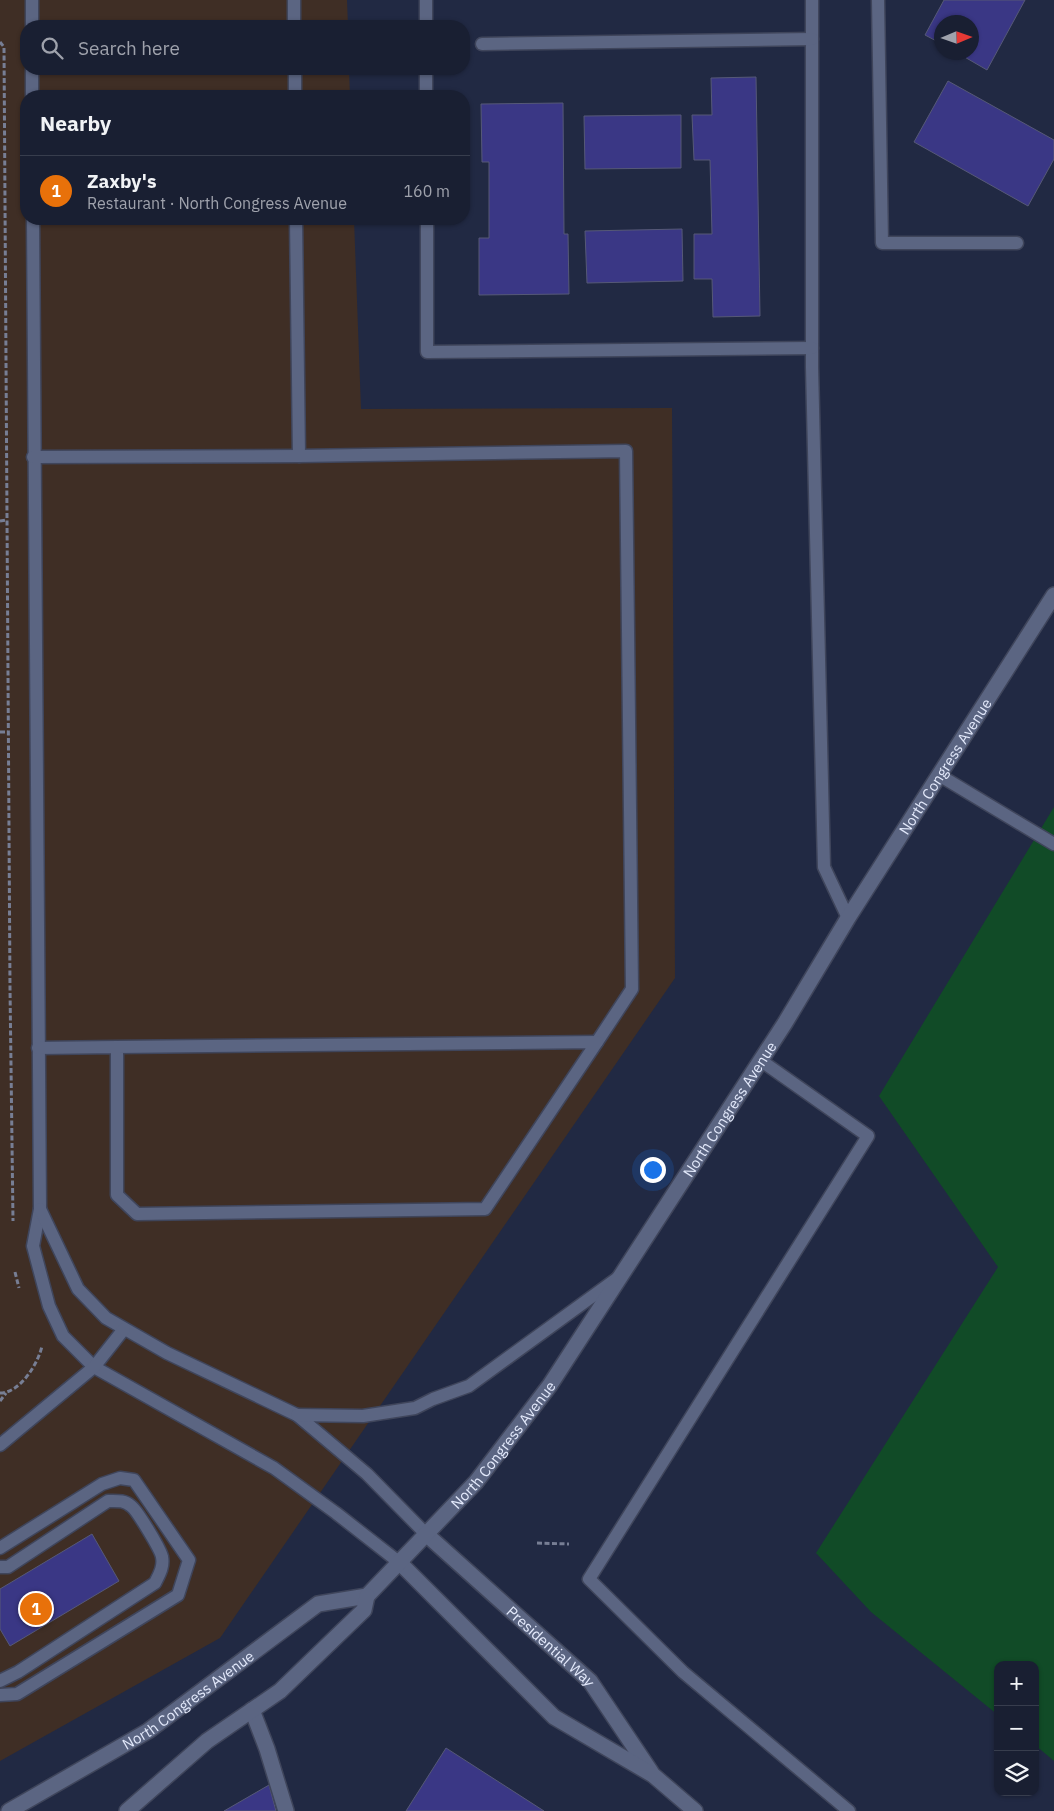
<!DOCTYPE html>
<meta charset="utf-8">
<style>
body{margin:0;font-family:"IBM Plex Sans",sans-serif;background:#22273a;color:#f1f3f6}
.controls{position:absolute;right:15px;bottom:15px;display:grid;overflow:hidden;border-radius:10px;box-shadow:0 1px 4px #0004}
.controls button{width:45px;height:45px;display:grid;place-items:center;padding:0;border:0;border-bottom:1px solid #373d4d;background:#191f32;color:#f1f3f6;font:25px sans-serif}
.compass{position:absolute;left:934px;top:15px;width:45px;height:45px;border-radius:50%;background:#191f32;box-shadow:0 1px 4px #0004;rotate:88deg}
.you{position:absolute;left:652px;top:1169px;width:18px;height:18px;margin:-12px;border:4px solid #fff;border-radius:50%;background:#1a73e8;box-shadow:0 0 0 8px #1a73e833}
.badge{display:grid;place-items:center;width:32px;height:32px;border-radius:50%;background:#42d77b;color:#fff;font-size:16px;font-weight:700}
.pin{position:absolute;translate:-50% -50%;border:2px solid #fff;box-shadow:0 1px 5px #0006}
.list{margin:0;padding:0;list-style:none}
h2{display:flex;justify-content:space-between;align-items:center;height:65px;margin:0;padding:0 20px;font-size:21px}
h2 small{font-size:16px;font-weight:400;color:#9fa2ac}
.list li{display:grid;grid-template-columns:32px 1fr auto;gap:15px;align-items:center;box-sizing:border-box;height:70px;padding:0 20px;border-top:1px solid #373d4d}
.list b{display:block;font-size:19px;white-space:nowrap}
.list p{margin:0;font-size:16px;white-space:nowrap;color:#9fa2ac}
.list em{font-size:16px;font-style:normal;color:#9fa2ac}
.icon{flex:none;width:28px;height:28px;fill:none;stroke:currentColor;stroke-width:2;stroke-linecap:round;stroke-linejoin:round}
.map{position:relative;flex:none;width:1054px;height:1811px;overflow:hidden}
.search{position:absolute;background:#191f32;box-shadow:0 1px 4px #0004;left:20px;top:20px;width:450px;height:55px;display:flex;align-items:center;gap:12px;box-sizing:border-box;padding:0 18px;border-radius:20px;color:#9fa2ac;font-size:19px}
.panel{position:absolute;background:#191f32;box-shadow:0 1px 4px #0004;left:20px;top:90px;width:450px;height:135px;border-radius:20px}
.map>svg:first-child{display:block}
.commercial{fill:#3f2e25}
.green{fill:#114b27}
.building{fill:#3a3785;stroke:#565977}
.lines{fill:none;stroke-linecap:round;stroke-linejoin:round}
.service-casing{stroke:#3f455b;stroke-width:15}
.minor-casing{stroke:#3f455b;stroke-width:18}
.tertiary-casing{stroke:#3f455b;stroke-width:18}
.path{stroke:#777e94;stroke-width:3;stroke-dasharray:5 2.5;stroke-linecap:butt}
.service{stroke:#5b6582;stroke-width:12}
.minor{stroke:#5b6582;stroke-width:15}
.tertiary{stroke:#5b6582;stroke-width:15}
.labels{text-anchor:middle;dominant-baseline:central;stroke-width:4.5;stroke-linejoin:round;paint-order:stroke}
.street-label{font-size:15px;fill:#e3e9fb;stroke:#0f131e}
</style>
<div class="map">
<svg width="1054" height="1811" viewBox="0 0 1054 1811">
<rect width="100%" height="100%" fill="#212943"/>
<!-- commercial -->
<path class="commercial" d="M 0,0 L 347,0 L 348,26 L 26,26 L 26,69 L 349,69 L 350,96 L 26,96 L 26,219 L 354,219 L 361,409 L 672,408 L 675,978 L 220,1638 L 0,1761 Z"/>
<!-- green -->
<path class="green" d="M 1054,807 L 1054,1761 L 1035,1745 L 1035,1665 L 998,1665 L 998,1715 L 871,1612 L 816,1553 L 998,1267 L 879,1096 Z"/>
<!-- building -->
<g class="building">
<path d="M 944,0 L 1025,0 L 987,70 L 956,52 L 972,52 L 972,22 L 942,22 L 942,44 L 925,35 Z"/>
<path d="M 756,77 L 760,316 L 713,317 L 712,279 L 694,279 L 694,234 L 712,234 L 710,160 L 694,160 L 692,115 L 712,115 L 711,78 Z"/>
<path d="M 948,81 L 1054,140 L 1054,159 L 1028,206 L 914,142 Z"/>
<path d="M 563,103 L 564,234 L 568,234 L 569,294 L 479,295 L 479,238 L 489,238 L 489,162 L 482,162 L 481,104 Z"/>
<path d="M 681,115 L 681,168 L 585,169 L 584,116 Z"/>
<path d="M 682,229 L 683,281 L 587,283 L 585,231 Z"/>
<path d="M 92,1534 L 119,1581 L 10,1646 L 0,1629 L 0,1589 Z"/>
<path d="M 446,1748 L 544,1811 L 406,1811 Z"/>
<path d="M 269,1785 L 276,1811 L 224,1811 Z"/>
</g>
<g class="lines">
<defs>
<g id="service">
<path d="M 32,0 L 32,26"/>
<path d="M 294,0 L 294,26"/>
<path d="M 426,0 L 426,26"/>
<path d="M 812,0 L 812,367 L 824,867 L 848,918"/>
<path d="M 878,0 L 882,243 L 1017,243"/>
<path d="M 482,44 L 812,39"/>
<path d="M 32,69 L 32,96"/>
<path d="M 295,69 L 295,96"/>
<path d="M 426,69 L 426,96"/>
<path d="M 33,219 L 40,1209 L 33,1246 L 49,1306 L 63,1336 L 94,1367 L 274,1468 L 336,1513 L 400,1563"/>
<path d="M 296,219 L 299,456"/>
<path d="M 427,219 L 427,352 L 812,348"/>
<path d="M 33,457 L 299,456 L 626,451 L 632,989 L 597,1042"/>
<path d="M 939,775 L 1054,844"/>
<path d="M 38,1048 L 117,1047 L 597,1042 L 485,1209 L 137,1214 L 117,1195 L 117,1047"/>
<path d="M 760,1060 L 868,1136 L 589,1579 L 683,1672 L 849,1811"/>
<path d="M 40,1209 L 78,1289 L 106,1318 L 167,1353 L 297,1415 L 367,1474 L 426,1534"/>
<path d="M 297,1415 L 363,1416 L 415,1408 L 433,1399 L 469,1386 L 619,1277"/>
<path d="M 0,1445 L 94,1367 L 124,1329"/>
<path d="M 0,1548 L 102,1484 L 120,1478 L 134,1480 L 189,1560 L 178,1595 L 17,1694 L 0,1695"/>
<path d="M 0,1567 L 8,1567 L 108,1501 C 117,1501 124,1500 131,1506 C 137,1510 161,1550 162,1557 C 164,1567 159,1575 155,1583 L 18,1672 L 0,1681"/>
</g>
<g id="minor">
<path id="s1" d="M 426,1534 L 590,1681 L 651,1772"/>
<path d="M 400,1563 L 554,1717 L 653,1775 L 695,1811"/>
<path d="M 252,1710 L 267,1749 L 286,1811"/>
</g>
<g id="tertiary">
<path id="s2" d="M 9,1811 L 148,1731 L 318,1604 L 367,1596 L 476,1482 L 550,1385 L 785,1023 L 848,918 L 1054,595"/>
<path d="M 127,1811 L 207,1741 L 280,1691 L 364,1610 L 367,1596"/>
</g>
</defs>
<!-- service casing -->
<use href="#service" class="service-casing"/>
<!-- minor casing -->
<use href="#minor" class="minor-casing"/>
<!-- tertiary casing -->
<use href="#tertiary" class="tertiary-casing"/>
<!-- path -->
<g class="path">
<path d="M 0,42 L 4,47 L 10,988 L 13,1221"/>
<path d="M 0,521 L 7,520"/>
<path d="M 0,732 L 8,732"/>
<path d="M 15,1272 L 19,1288"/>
<path d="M 0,1393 C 20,1393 38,1364 42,1346"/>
<path d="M 0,1401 L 6,1393"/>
<path d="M 537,1543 L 569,1544"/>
</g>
<!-- service -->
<use href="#service" class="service"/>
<!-- minor -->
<use href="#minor" class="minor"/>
<!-- tertiary -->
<use href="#tertiary" class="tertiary"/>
</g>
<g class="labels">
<!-- street labels -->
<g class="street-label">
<text stroke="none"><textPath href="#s2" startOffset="1436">North Congress Avenue</textPath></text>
<text stroke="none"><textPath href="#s2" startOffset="1031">North Congress Avenue</textPath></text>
<text stroke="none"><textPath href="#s2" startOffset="626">North Congress Avenue</textPath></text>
<text stroke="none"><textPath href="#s1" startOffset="168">Presidential Way</textPath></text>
<text stroke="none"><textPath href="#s2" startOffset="211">North Congress Avenue</textPath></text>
</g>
</g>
</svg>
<div class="controls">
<button>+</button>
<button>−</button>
<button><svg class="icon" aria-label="layers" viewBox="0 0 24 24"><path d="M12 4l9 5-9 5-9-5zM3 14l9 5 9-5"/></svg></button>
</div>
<svg class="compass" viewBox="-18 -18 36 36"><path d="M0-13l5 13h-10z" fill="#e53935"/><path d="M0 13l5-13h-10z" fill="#9fa2ac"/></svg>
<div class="you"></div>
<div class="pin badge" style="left:36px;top:1609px;background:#e8710a">1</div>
<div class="search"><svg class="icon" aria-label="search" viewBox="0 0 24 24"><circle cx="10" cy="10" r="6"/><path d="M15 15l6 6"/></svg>Search here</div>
<section class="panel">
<h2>Nearby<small></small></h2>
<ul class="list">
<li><span class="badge" style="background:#e8710a">1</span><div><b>Zaxby's</b><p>Restaurant · North Congress Avenue</p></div><em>160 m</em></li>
</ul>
</section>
</div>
